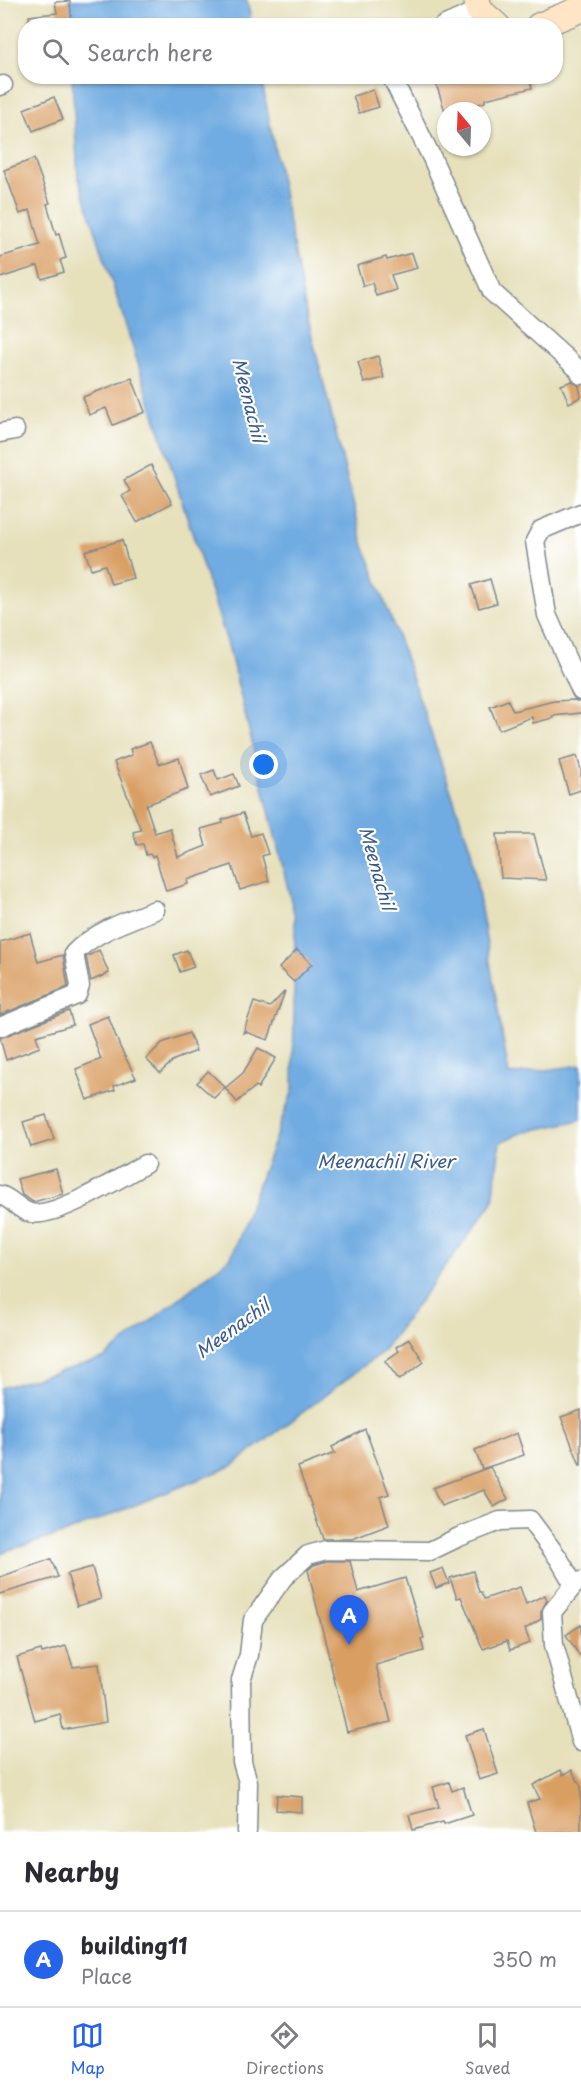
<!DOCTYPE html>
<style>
body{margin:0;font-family:"Playpen Sans",sans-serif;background:#f2f2f3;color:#2b2b33}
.compass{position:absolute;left:437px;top:102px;width:54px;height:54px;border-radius:50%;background:#fff;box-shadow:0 2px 4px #0004;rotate:341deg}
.you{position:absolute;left:264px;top:765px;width:21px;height:21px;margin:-15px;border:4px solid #fff;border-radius:50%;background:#1a73e8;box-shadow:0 0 0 9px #1a73e833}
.badge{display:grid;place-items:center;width:39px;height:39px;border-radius:50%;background:#2563eb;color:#fff;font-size:20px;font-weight:700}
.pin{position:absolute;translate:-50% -50px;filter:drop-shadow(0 2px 3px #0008)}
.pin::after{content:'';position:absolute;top:32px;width:21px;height:18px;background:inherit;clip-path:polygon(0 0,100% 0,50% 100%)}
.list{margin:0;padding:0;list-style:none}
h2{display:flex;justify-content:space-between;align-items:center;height:78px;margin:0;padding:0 24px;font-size:26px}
h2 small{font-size:20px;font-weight:400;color:#7c7c81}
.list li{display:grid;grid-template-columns:39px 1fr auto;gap:18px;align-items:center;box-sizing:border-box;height:96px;padding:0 24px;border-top:2px solid #e1e1e2}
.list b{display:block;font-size:22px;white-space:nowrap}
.list p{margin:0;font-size:20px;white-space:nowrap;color:#7c7c81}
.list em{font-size:20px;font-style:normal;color:#7c7c81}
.icon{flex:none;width:33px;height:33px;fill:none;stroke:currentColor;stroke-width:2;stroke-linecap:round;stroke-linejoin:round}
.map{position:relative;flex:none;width:581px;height:1832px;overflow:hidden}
.search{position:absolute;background:#fff;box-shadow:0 2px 4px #0004;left:18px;right:18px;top:18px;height:66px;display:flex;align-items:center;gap:15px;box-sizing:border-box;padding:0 21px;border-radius:24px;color:#7c7c81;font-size:22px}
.sheet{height:174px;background:#fff}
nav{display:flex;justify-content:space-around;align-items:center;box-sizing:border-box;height:84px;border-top:2px solid #e1e1e2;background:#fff;font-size:16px;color:#7c7c81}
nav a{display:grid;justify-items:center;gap:3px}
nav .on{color:#2563eb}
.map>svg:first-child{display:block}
.water{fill:#6fabe1;stroke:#456da0;stroke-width:1.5}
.building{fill:#d99e62}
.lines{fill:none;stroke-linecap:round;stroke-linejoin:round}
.minor-casing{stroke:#80888c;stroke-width:21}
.secondary-casing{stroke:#80888c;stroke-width:28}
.minor{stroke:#fff;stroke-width:18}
.secondary{stroke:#fde5c5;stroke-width:26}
.labels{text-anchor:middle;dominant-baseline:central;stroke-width:4.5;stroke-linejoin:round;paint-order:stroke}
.water-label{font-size:18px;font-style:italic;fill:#385a8c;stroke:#fff}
</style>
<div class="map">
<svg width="581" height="1832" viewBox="0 0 581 1832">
<rect width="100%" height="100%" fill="#fff"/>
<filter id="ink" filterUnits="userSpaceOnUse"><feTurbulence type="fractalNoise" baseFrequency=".0167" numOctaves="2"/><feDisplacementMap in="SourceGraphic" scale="12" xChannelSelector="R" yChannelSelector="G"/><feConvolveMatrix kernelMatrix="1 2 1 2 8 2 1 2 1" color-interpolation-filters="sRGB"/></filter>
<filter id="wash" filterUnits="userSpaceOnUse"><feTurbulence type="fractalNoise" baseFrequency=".008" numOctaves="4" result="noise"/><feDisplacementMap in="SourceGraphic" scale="24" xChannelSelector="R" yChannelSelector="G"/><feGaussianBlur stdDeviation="1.35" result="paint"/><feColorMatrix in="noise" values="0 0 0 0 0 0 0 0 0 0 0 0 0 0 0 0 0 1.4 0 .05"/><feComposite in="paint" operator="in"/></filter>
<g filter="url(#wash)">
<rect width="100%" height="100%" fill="#e6e0bb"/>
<!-- water -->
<g class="water">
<path d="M 68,0 L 247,0 L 252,25 L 69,25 Z"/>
<path d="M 72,77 L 261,77 L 306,312 L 363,543 L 403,651 L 471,850 L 509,1075 L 581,1065 L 581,1120 L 524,1132 L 500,1142 L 493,1202 L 382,1352 L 232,1466 L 63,1534 L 0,1553 L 0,1388 L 103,1359 L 231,1257 L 293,1090 L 295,917 L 228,645 L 78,176 Z"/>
</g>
<g id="blocks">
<!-- building -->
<g class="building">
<path d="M 70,1 L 72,26 L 29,26 L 29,16 L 57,13 L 55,2 Z"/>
<path d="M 458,76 L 529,76 L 532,88 L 485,99 L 485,102 L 457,111 L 445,111 L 436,84 Z"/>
<path d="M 373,90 L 379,107 L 359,113 L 353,96 Z"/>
<path d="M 54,97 L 63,119 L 33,131 L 24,109 Z"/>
<path d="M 34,159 L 50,203 L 47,204 L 56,235 L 59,234 L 66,258 L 60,260 L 64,272 L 42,279 L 38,266 L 0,278 L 0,257 L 40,245 L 30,210 L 20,214 L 4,170 Z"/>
<path d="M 412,253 L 417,268 L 391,275 L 396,290 L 376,296 L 372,283 L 363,286 L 357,266 L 386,257 L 387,260 Z"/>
<path d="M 378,356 L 384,378 L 364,383 L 358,362 Z"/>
<path d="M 132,378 L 145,412 L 113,425 L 106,408 L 89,415 L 83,397 Z"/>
<path d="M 572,381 L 579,386 L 581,397 L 569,403 L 561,385 Z"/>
<path d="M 151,465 L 172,503 L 137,522 L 122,496 L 130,491 L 124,480 Z"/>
<path d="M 122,540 L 133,578 L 111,584 L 105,565 L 91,569 L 85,551 Z"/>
<path d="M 490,579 L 497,603 L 479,608 L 471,585 Z"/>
<path d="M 508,700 L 513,711 L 554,701 L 574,700 L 581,702 L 581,713 L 553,716 L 553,718 L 533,723 L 532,717 L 529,718 L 499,730 L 490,707 Z"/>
<path d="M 150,742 L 159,764 L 179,758 L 188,789 L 146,805 L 155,833 L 170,828 L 178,857 L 206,846 L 201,829 L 223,823 L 222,820 L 243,813 L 251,836 L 261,833 L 268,854 L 262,856 L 269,881 L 240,890 L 232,865 L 187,880 L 188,884 L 166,891 L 155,855 L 152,857 L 150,854 L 146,855 L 143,844 L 137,845 L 133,832 L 141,830 L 114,762 L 132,755 L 130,749 Z"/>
<path d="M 577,756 L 581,770 L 581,790 L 569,794 L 559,761 Z"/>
<path d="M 214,770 L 218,780 L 234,774 L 239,786 L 210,797 L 201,775 Z"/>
<path d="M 497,834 L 534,834 L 546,880 L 501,878 Z"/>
<path d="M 30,933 L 38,962 L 63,955 L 68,987 L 0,1015 L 0,942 Z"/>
<path d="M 99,950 L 109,973 L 91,981 L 86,957 Z"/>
<path d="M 187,950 L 194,967 L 180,972 L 174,955 Z"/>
<path d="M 297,950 L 312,964 L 294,982 L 279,968 Z"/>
<path d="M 285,991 L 268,1040 L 246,1032 L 247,1031 L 243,1033 L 254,1002 L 270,1007 Z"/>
<path d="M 69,1011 L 73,1025 L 36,1036 L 40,1047 L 6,1060 L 0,1038 Z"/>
<path d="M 108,1016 L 120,1047 L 136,1078 L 114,1086 L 115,1090 L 87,1100 L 76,1069 L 101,1059 L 88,1024 Z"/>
<path d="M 189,1033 L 196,1051 L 174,1060 L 160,1073 L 146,1059 L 162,1043 Z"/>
<path d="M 258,1048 L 276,1058 L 258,1088 L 256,1086 L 237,1102 L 225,1088 L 243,1073 Z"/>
<path d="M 208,1071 L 225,1087 L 214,1098 L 197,1083 Z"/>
<path d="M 46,1115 L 54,1140 L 31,1147 L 23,1122 Z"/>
<path d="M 56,1169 L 63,1194 L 33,1202 L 22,1195 L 17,1179 Z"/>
<path d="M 409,1339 L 424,1362 L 399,1380 L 385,1361 L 399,1351 L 396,1347 Z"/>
<path d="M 581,1410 L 581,1465 L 580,1465 L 561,1417 Z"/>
<path d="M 365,1429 L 389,1494 L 380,1497 L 389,1525 L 352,1539 L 323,1539 L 298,1467 L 335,1453 L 332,1447 Z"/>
<path d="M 517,1433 L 524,1455 L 482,1469 L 475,1450 Z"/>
<path d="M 490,1467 L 508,1499 L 494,1507 L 484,1490 L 441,1506 L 433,1488 Z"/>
<path d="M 51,1559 L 58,1577 L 0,1594 L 0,1577 Z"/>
<path d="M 327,1561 L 350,1561 L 358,1592 L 405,1578 L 424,1638 L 421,1639 L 424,1651 L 376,1665 L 391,1722 L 347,1732 L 308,1570 L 314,1565 Z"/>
<path d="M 92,1567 L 101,1599 L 77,1606 L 67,1574 Z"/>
<path d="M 443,1568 L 449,1583 L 436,1588 L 430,1573 Z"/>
<path d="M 473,1571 L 479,1592 L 481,1592 L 484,1599 L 520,1587 L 526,1604 L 545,1595 L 547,1600 L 541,1612 L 541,1619 L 525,1629 L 530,1643 L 510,1650 L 507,1641 L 483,1649 L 461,1597 L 457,1598 L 450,1578 Z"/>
<path d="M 581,1625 L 581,1658 L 566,1635 Z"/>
<path d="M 66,1646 L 73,1667 L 99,1664 L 106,1722 L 63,1730 L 60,1714 L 35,1721 L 17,1657 L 41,1650 L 42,1653 Z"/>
<path d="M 484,1729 L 498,1774 L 479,1780 L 465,1735 Z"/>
<path d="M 561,1770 L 563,1775 L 572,1770 L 581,1787 L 581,1832 L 536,1832 L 527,1803 L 540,1799 L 533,1785 Z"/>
<path d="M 449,1782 L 452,1791 L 463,1787 L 472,1815 L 444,1824 L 443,1822 L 413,1830 L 409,1815 L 439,1807 L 433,1787 Z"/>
<path d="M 277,1795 L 302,1797 L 302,1812 L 276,1810 Z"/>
</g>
</g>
</g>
<g filter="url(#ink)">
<use href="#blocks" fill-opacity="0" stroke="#80888c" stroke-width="1.5"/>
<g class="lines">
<defs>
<g id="minor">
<path d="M 443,26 L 479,10"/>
<path d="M 391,76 L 432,158 L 492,292 L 579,370 L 581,375"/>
<path d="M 0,86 L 3,85"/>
<path d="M 0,433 L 15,430"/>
<path d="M 581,513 L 541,530 L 535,541 L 547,615 L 581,691"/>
<path d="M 0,1027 L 77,995 L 80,986 L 74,953 C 96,931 127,921 155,910"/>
<path d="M 0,1195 C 13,1199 18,1210 31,1213 C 57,1218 121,1177 145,1164"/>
<path d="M 581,1581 L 574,1585 L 552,1612 L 554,1645 L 581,1742"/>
<path d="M 247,1832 L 248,1782 L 242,1762 L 241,1680 L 249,1655 L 253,1620 L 283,1578 L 308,1555 L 326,1550 L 430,1551 L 459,1537 L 500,1521 L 530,1520 L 559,1559 L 574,1585"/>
</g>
<g id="secondary">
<path d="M 477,0 L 479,10 L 497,26"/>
<path d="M 539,26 L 581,9"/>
</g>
</defs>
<!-- minor casing -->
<use href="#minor" class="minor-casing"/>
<!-- secondary casing -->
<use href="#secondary" class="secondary-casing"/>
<!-- minor -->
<use href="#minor" class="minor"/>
<!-- secondary -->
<use href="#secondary" class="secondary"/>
</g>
</g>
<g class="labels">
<!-- water labels -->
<g class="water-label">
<text transform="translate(250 400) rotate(76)">Meenachil</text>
<text transform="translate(378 868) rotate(74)">Meenachil</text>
<text x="386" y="1160">Meenachil River</text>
<text transform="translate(232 1328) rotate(-36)">Meenachil</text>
</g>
</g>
</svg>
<svg class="compass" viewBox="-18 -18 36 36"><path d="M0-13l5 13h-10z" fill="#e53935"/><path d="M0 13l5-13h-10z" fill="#7c7c81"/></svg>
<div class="you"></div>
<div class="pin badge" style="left:349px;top:1645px">A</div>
<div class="search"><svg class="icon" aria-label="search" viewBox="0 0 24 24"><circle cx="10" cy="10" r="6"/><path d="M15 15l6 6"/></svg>Search here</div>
</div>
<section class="sheet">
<h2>Nearby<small></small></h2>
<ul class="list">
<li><span class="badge">A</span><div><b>building11</b><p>Place</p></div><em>350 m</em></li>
</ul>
</section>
<nav>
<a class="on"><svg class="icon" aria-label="map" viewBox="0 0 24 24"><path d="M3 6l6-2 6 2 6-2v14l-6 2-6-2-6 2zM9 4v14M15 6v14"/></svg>Map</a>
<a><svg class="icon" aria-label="directions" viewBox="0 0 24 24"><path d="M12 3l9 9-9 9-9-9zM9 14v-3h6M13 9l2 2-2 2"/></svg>Directions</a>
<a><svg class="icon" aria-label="saved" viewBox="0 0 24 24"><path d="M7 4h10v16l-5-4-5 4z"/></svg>Saved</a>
</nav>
